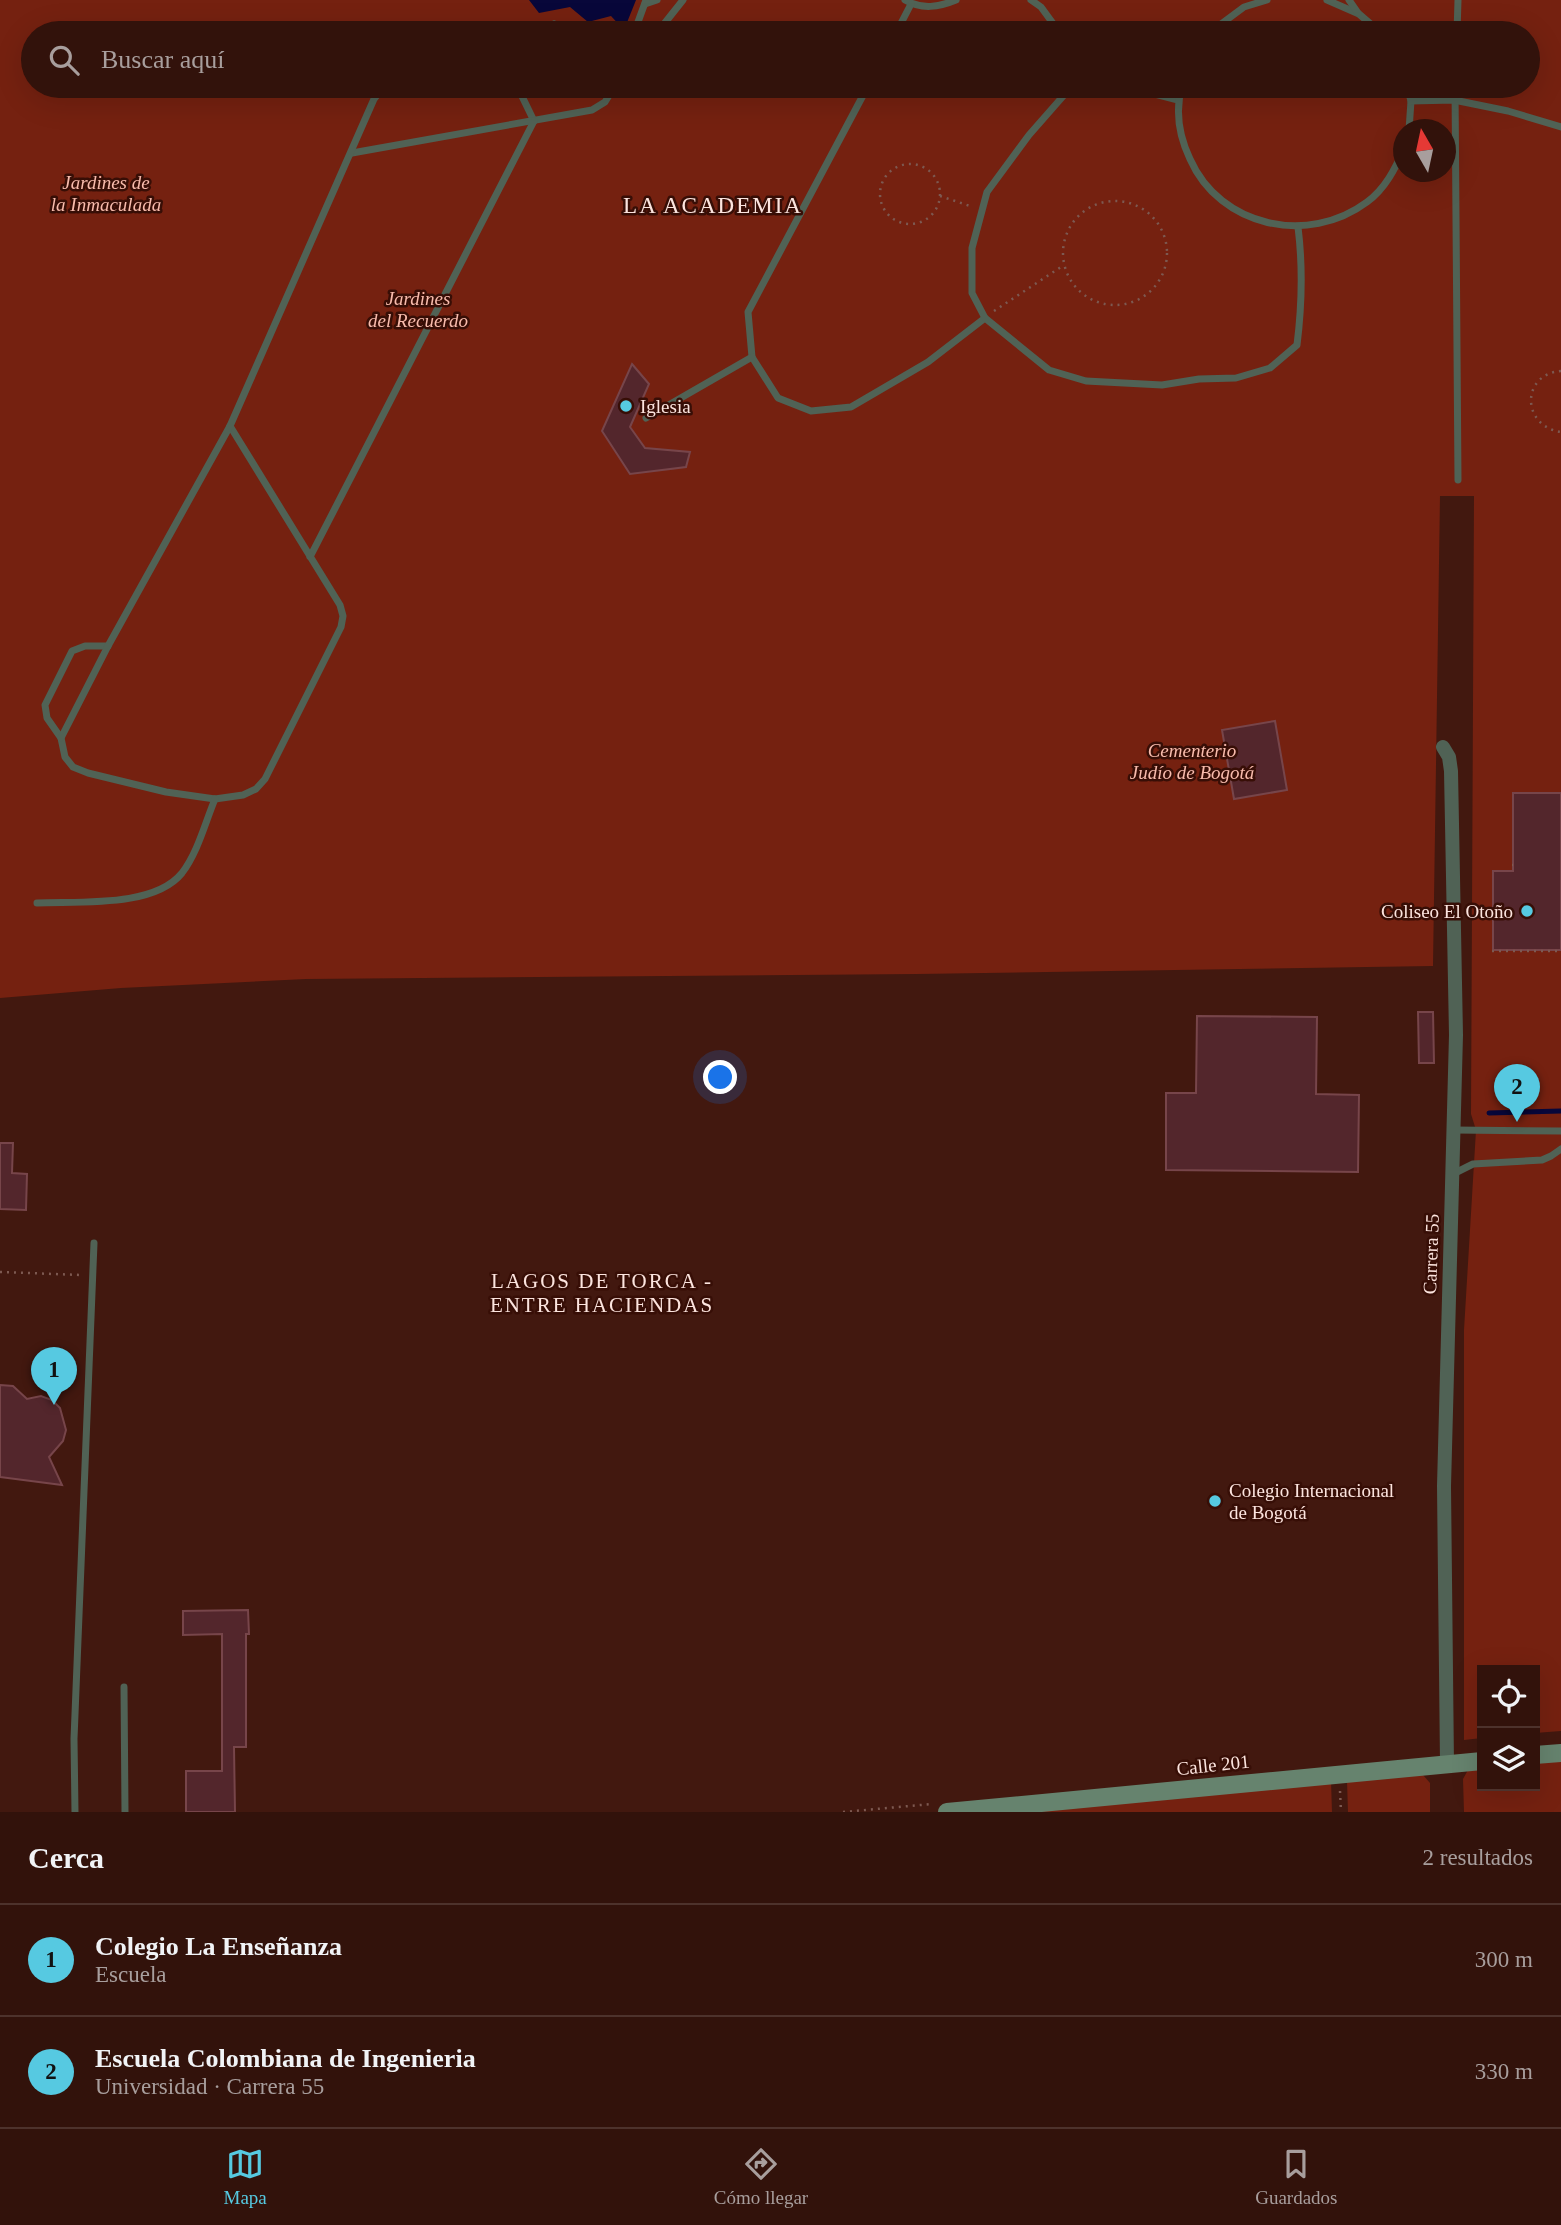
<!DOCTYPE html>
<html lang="es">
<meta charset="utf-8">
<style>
body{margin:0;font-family:"Times New Roman",serif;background:#3d2019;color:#f1f3f6}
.controls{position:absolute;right:21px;bottom:21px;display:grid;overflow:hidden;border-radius:0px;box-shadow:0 7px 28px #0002}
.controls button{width:63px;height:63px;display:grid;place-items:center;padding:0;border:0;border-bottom:2px solid #4d322c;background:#32120b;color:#f1f3f6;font:35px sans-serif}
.compass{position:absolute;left:1393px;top:119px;width:63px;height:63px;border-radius:50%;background:#32120b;box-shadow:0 7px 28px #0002;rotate:351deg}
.you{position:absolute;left:721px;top:1078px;width:24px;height:24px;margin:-18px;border:5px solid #fff;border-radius:50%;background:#1a73e8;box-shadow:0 0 0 10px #1a73e833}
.badge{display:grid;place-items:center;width:46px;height:46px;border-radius:50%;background:#56c9e1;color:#111;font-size:23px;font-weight:700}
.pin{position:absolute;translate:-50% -58px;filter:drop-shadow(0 2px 4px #0008)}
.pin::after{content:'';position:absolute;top:37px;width:24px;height:21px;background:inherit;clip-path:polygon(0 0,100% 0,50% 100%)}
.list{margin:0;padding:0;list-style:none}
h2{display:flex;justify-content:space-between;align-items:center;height:91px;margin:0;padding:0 28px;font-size:30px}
h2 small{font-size:23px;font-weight:400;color:#a89e9d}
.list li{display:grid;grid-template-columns:46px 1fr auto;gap:21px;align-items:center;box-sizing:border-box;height:112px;padding:0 28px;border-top:2px solid #4d322c}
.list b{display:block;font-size:26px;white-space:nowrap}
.list p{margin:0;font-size:23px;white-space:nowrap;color:#a89e9d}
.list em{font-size:23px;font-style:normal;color:#a89e9d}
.icon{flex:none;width:38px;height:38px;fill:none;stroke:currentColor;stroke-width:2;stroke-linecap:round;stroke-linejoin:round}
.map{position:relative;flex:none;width:1561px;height:1812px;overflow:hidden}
.search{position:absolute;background:#32120b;box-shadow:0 7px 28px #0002;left:21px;right:21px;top:21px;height:77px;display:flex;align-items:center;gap:18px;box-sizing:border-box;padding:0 24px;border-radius:38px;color:#a89e9d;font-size:26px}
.sheet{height:315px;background:#32120b}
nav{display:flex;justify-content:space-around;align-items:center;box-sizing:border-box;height:98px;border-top:2px solid #4d322c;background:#32120b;font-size:19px;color:#a89e9d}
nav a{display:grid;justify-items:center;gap:4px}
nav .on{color:#56c9e1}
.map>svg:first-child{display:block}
.green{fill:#752110;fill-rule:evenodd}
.water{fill:#08073a}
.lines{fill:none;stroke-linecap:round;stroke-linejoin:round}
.stream{stroke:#08073a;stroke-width:5}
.building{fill:#53262c;stroke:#77454a;stroke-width:2}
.path{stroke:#7d5951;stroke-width:2.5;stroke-dasharray:2 5;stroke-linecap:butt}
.lane{stroke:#506255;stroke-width:7}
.street{stroke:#506255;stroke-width:14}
.secondary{stroke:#66836e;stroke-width:18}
.poi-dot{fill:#56c9e1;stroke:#370e06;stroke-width:2.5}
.labels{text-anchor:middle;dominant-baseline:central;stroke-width:5;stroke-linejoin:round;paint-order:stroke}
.park-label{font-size:19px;font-style:italic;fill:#f8bbac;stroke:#370e06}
.poi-label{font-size:19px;fill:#fce4de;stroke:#370e06;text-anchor:start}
.street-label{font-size:19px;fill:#fce4de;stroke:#370e06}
.neighbourhood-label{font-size:21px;letter-spacing:2px;fill:#fce4de;stroke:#370e06}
.quarter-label{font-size:23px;letter-spacing:2px;fill:#fce4de;stroke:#370e06}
</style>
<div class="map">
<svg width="1561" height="1812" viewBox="0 0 1561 1812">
<rect width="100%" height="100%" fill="#42180f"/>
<!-- green -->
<g class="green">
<path d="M 0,0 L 1561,0 L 1561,1731 L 1535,1733 L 1535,1670 L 1482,1670 L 1482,1738 L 1464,1740 L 1464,1330 L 1476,1130 L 1471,1114 L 1474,496 L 1440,496 L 1433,966 L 917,974 L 306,979 L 121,988 L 0,998 ZM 33,33 L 1528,33 L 1528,86 L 33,86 ZM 1404,130 L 1446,130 L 1446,172 L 1404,172 Z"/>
<path d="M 1561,1760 L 1561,1812 L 1464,1812 L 1463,1779 L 1468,1770 L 1482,1768 L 1482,1786 L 1535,1786 L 1535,1763 Z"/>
<path d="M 1423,1775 L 1430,1783 L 1430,1812 L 1348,1812 L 1347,1781 Z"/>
<path d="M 1331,1781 L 1332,1812 L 1025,1812 Z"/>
</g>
<!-- water -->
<path class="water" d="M 529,0 L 636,0 L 624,30 L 611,16 L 588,22 L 570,7 L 539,13 Z"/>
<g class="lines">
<!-- stream -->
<path class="stream" d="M 1489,1113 L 1561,1111"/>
</g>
<!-- building -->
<g class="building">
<path d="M 632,364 L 649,384 L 630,427 L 645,448 L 690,452 L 686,467 L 630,474 L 602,431 Z"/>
<path d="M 1275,721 L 1287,790 L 1234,799 L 1222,730 Z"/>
<path d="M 1513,793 L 1561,793 L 1561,950 L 1493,950 L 1493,871 L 1513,871 Z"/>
<path d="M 1418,1012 L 1433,1012 L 1434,1063 L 1419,1063 Z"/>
<path d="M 1197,1016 L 1317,1017 L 1316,1094 L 1359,1095 L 1358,1172 L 1166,1170 L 1166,1093 L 1196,1093 Z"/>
<path d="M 0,1143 L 13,1143 L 12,1173 L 27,1174 L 26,1210 L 0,1209 Z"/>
<path d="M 0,1385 L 13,1386 L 27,1399 L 41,1396 L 52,1400 L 60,1408 L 66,1430 L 63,1441 L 49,1457 L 62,1485 L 0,1477 Z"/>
<path d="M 248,1610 L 249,1634 L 246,1634 L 246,1747 L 234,1747 L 235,1812 L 186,1812 L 186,1771 L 222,1771 L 222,1634 L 183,1635 L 183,1611 Z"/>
</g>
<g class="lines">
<!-- path -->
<g class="path">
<circle cx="910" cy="194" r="30"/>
<path d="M 940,196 L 970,206"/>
<circle cx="1115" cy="253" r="52"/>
<path d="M 994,311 L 1064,265"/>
<path d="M 1561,371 C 1521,374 1521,426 1561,432"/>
<path d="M 1512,865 L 1513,865"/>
<path d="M 1492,951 L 1561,951"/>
<path d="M 0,1272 L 81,1275"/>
<path d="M 1340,1791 L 1341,1812"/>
<path d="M 843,1812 L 932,1804"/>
</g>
<!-- lane -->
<g class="lane">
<path d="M 905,0 C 922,10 939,7 956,0"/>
<path d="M 1031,0 L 1041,7 L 1060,33"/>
<path d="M 1327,0 L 1359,14 L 1381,33"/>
<path d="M 1349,0 L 1358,13"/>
<path d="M 645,4 L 657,0"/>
<path d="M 544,33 L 554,24"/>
<path d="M 634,33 L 646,0"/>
<path d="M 653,33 L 660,29 L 683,0"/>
<path d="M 896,33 L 911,4"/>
<path d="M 1209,33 L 1244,7 L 1267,0"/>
<path d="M 1457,33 L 1458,0"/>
<path d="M 517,86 L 534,121"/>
<path d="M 868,86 L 748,312 L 752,357 L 778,398 L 811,411 L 851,407 L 928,362 L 985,318"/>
<path d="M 1072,86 L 1029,135 L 987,192 L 972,248 L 972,293 L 985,318 L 1049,370 L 1086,381 L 1162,385 L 1199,379 L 1236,378 L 1270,368 L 1297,345 C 1302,305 1303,267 1298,227"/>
<path d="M 1124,86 L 1178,100"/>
<path d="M 1182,86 C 1175,111 1179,136 1190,159 C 1220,227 1308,246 1367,202 C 1385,189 1395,169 1404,149"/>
<path d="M 1407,86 L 1411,101 L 1409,130"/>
<path d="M 1455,86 L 1458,480"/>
<path d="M 1411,101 L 1454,100 L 1508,111 L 1561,127"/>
<path d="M 352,153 L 592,110 L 605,102 L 615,86"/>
<path d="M 646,418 L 752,357"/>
<path d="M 310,557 L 534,121"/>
<path d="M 108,646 L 85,646 L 72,651 L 45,705 L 47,718 L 61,738 L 65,757 L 73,767 L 88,773 L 166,792 L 215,799 L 243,795 L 256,789 L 265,779 L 341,627 L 343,616 L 340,605 L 230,426"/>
<path d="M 61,738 L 108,646 L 230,426 L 374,99 L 382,89 L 391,86"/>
<path d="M 37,903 C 78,901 154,908 182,873 C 198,852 205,823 215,799"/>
<path d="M 1454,1130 L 1561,1131"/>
<path d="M 1453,1174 L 1473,1164 L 1542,1160 L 1551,1156 L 1561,1149"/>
<path d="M 124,1687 L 125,1812"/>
<path d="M 75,1812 L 74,1739 L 94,1243"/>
</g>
<!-- street -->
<path class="street" d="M 1443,747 L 1449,757 L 1451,771 L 1456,1035 L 1444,1486 L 1447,1764"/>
<!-- secondary -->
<g class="secondary">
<path d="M 1535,1755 L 1561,1753"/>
<path d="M 947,1812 L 1482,1761"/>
</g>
</g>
<!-- markers -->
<g class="poi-dot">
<circle cx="626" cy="406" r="7"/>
<circle cx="1527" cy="911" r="7"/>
<circle cx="1215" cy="1501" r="7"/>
</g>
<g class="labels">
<!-- park labels -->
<g class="park-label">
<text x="106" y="182">Jardines de<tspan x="106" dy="22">la Inmaculada</tspan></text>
<text x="418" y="298">Jardines<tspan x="418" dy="22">del Recuerdo</tspan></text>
<text x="1192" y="750">Cementerio<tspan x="1192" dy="22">Judío de Bogotá</tspan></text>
</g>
<!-- poi labels -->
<g class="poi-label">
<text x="640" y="406">Iglesia</text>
<text x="1513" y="911" text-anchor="end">Coliseo El Otoño</text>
<text x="1229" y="1490">Colegio Internacional<tspan x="1229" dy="22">de Bogotá</tspan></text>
</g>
<!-- street labels -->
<g class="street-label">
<text transform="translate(1431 1254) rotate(-88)">Carrera 55</text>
<text transform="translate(1213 1765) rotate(-6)">Calle 201</text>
</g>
<!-- neighbourhood labels -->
<g class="neighbourhood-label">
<text x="602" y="1281">LAGOS DE TORCA -<tspan x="602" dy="24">ENTRE HACIENDAS</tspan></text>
</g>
<!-- quarter labels -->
<g class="quarter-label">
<text x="713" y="205">LA ACADEMIA</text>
</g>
</g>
</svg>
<div class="controls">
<button><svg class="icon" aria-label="locate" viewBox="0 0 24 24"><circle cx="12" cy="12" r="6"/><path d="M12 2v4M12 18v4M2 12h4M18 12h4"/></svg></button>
<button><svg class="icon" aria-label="layers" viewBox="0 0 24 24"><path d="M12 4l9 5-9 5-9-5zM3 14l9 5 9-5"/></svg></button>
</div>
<svg class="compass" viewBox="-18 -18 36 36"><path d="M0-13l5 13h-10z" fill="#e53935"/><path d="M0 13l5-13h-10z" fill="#a89e9d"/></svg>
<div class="you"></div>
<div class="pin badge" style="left:54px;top:1405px">1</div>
<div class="pin badge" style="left:1517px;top:1122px">2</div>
<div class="search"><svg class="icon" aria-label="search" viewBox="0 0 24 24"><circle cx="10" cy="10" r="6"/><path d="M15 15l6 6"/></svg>Buscar aquí</div>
</div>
<section class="sheet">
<h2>Cerca<small>2 resultados</small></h2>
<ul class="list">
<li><span class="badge">1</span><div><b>Colegio La Enseñanza</b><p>Escuela</p></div><em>300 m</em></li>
<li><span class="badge">2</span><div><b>Escuela Colombiana de Ingenieria</b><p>Universidad · Carrera 55</p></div><em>330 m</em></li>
</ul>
</section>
<nav>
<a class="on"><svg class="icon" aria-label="map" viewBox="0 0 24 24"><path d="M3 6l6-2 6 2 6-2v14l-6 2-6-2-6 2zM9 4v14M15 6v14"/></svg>Mapa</a>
<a><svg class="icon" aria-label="directions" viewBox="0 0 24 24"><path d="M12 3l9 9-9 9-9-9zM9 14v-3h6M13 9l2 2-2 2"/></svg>Cómo llegar</a>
<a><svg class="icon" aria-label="saved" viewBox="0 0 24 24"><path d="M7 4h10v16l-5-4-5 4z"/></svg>Guardados</a>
</nav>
